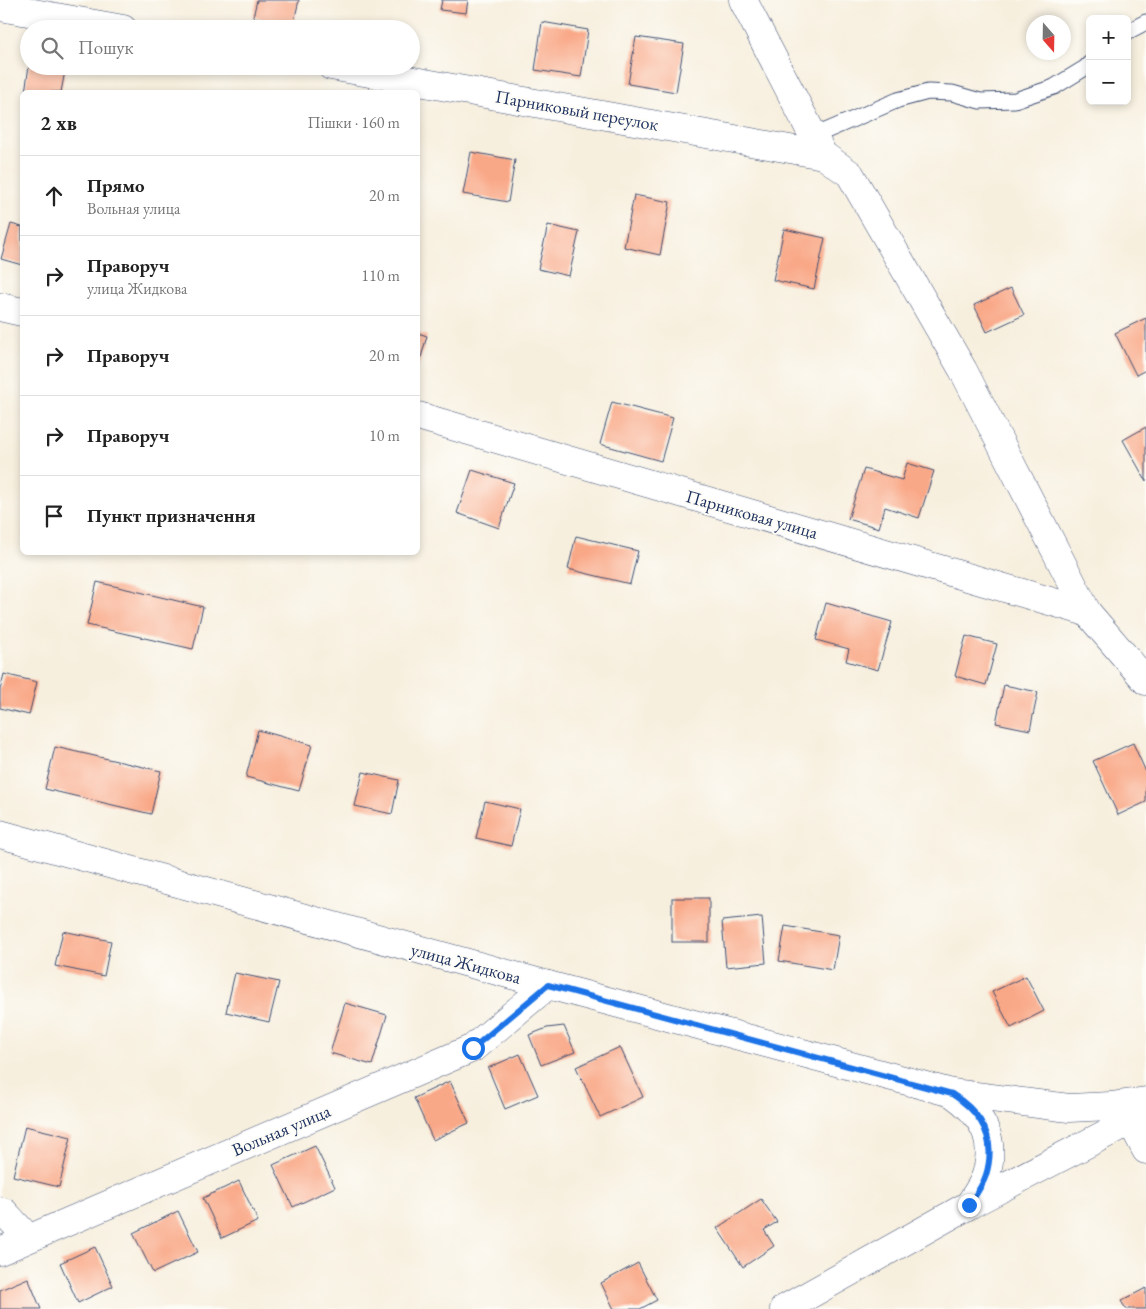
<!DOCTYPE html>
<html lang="uk">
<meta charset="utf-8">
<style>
body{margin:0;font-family:"EB Garamond",serif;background:#f2f2f2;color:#222}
.controls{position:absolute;right:15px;top:15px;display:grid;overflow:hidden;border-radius:8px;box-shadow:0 2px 8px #0003}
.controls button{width:45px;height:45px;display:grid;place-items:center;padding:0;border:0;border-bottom:1px solid #e0e0e0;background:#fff;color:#222;font:25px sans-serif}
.compass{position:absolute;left:1026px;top:15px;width:45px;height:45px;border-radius:50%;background:#fff;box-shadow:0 2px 8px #0003;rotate:160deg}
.stop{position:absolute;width:15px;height:15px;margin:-11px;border:4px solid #1a73e8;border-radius:50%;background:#fff}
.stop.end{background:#1a73e8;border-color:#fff;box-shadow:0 1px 5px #0008}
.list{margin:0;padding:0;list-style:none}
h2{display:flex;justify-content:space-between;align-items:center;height:65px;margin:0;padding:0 20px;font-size:21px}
h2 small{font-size:16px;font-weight:400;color:#767676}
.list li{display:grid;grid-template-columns:32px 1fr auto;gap:15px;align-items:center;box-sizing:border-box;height:80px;padding:0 20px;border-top:1px solid #e0e0e0}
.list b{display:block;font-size:19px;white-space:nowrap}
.list p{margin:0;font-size:16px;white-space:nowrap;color:#767676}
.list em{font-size:16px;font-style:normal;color:#767676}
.icon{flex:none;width:28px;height:28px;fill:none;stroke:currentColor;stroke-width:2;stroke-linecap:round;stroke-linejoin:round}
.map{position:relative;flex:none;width:1146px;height:1309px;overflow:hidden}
.search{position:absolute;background:#fff;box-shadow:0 2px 8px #0003;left:20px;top:20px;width:400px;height:55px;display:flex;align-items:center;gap:12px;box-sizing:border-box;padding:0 18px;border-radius:28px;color:#767676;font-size:19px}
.panel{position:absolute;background:#fff;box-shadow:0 2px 8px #0003;left:20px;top:90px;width:400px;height:465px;border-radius:8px}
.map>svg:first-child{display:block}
.building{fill:#f9a887}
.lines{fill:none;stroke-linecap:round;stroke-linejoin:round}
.service-casing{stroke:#3c4c71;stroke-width:17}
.minor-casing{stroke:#3c4c71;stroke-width:29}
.secondary-casing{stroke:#3c4c71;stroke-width:29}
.service{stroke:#fff;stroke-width:15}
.minor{stroke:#fff;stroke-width:28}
.secondary{stroke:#fff;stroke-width:28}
.route{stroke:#1a73e8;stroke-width:6}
.labels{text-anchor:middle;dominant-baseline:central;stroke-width:4;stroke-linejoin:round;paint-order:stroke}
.street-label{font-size:18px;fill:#1b2f5e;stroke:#fdfcf7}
</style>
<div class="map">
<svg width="1146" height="1309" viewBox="0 0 1146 1309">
<rect width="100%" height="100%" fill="#fdfcf7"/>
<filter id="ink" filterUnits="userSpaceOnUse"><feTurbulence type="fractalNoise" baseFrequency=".02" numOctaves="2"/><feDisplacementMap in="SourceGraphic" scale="10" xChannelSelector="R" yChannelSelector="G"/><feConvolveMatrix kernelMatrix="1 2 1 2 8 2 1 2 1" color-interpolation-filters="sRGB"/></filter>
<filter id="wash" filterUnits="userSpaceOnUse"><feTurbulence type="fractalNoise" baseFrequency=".0096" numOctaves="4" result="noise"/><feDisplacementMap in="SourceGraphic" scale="20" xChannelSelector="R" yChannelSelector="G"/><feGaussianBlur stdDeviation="1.12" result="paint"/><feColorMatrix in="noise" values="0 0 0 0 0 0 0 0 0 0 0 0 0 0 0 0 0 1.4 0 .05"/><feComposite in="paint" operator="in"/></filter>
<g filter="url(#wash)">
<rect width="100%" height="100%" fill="#f7efde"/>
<g id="blocks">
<!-- building -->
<g class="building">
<path d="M 257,0 L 299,0 L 293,26 L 253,17 Z"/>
<path d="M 442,0 L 468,0 L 466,13 L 440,10 Z"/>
<path d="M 542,22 L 588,30 L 581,77 L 535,70 Z"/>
<path d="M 636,37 L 684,44 L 676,92 L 628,84 Z"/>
<path d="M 29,66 L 39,66 L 65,71 L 61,92 L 25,92 Z"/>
<path d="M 471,152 L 515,160 L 508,202 L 463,194 Z"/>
<path d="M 634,195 L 670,202 L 660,255 L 624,247 Z"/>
<path d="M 11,224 L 22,227 L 22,265 L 1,259 Z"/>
<path d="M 548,225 L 579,232 L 569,276 L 538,269 Z"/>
<path d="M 784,229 L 825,238 L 814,289 L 773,280 Z"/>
<path d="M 1011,288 L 1024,315 L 987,332 L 974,305 Z"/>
<path d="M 1146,318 L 1146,370 L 1136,375 L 1115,333 Z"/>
<path d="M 418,333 L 427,336 L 418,368 Z"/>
<path d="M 612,402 L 673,418 L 661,461 L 600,444 Z"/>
<path d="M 1146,427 L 1146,481 L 1123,440 Z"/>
<path d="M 907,463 L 934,471 L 919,518 L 885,507 L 879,528 L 848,519 L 864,469 L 902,480 Z"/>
<path d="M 472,470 L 514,483 L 499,528 L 457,513 Z"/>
<path d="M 576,536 L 638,551 L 630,584 L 568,569 Z"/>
<path d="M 97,582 L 203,607 L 193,649 L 87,625 Z"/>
<path d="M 826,603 L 892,622 L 878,670 L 846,661 L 849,649 L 816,640 Z"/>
<path d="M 966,636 L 997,644 L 986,685 L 955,676 Z"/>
<path d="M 4,674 L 37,682 L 29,715 L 0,708 L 0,690 Z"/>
<path d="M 1004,685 L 1038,692 L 1030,730 L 996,723 Z"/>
<path d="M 258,730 L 312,745 L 299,791 L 246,777 Z"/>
<path d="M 1133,743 L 1146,772 L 1146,802 L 1118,815 L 1093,761 Z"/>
<path d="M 55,747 L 161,771 L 151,814 L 45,789 Z"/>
<path d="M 363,772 L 399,780 L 392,814 L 355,806 Z"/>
<path d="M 485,801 L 520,809 L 511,846 L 476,838 Z"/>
<rect x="672" y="898" width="37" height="44"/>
<path d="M 762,917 L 766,963 L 726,967 L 722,921 Z"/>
<path d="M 785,926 L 839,935 L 833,970 L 779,961 Z"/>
<path d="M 63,931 L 111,941 L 104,976 L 55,966 Z"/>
<path d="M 235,973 L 279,982 L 269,1022 L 226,1012 Z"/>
<path d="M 1026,976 L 1044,1011 L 1011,1028 L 992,992 Z"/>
<path d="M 345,1003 L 387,1015 L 372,1065 L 330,1053 Z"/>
<path d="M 564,1026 L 575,1052 L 541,1065 L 529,1035 L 547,1028 Z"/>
<path d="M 620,1047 L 643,1097 L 600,1117 L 576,1067 Z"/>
<path d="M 520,1054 L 538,1095 L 505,1109 L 488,1068 Z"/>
<path d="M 450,1081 L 469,1123 L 433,1140 L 414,1098 Z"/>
<path d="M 25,1126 L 71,1137 L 59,1187 L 13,1176 Z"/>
<path d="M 315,1146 L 335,1187 L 293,1207 L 273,1165 Z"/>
<path d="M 239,1181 L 258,1221 L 222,1238 L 203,1198 Z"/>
<path d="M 761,1199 L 777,1222 L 764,1230 L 774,1246 L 743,1267 L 717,1228 Z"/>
<path d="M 178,1211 L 198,1252 L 153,1273 L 133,1233 Z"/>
<path d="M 95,1247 L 113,1286 L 78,1303 L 60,1263 Z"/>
<path d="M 638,1263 L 657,1300 L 640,1309 L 614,1309 L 601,1283 Z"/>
<path d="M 28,1278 L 41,1309 L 0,1309 L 0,1290 Z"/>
<path d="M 1146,1288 L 1146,1309 L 1126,1309 L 1121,1301 Z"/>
</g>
</g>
</g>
<g filter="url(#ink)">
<use href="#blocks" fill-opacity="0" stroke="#3c4c71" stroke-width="1"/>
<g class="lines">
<defs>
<g id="service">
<path d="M 1127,32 L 1146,22"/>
<path d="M 814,136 L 898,100 L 928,92 L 952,93 L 980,101 L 1015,100 L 1054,87 L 1085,68 L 1090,63"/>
</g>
<g id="minor">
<path d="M 743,0 L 823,155 L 850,174 L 963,370 L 1087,612 L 1146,681"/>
<path d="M 0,7 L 123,29"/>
<path d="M 331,66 L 823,155"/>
<path d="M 0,307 L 22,312"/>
<path d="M 418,416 L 1087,612"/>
<path d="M 952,1093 C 982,1114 997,1138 986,1175 C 983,1185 975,1196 969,1205"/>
<path d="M 1131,1121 L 1146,1150"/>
<path d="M 0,1211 L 4,1212 L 28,1238"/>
<path d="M 0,1251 L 473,1048 L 548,985"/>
<path d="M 784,1309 L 969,1205 L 1146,1113"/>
</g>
<path id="secondary" d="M 0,834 L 548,985 L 952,1093 L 1069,1108 L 1111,1106 L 1146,1101"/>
</defs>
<!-- service casing -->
<use href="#service" class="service-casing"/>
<!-- minor casing -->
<use href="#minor" class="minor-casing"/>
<!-- secondary casing -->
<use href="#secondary" class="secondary-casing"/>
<!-- service -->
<use href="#service" class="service"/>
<!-- minor -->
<use href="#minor" class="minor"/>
<!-- secondary -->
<use href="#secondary" class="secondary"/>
</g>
</g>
<g class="lines" filter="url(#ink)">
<!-- route -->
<path class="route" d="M 473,1048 L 548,985 L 952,1094 C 982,1113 997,1139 986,1175 C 983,1185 975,1196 969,1205"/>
</g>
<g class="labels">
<!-- street labels -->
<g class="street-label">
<text transform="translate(577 110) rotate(10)">Парниковый переулок</text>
<text transform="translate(752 514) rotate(16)">Парниковая улица</text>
<text transform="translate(466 963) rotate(15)">улица Жидкова</text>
<text transform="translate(281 1130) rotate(-23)">Вольная улица</text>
</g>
</g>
</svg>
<div class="controls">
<button>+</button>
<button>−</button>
</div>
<svg class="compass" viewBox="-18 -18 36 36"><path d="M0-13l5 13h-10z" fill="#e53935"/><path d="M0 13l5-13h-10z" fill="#767676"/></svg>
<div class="stop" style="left:473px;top:1048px"></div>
<div class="stop end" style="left:969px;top:1205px"></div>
<div class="search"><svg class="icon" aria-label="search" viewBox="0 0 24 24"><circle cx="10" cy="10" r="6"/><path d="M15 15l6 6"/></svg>Пошук</div>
<section class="panel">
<h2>2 хв<small>Пішки · 160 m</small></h2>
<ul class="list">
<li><svg class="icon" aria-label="ahead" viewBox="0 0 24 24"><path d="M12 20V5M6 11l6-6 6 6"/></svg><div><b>Прямо</b><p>Вольная улица</p></div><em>20 m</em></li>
<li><svg class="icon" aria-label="right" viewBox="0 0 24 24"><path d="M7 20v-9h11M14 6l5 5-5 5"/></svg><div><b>Праворуч</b><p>улица Жидкова</p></div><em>110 m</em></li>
<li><svg class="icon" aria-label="right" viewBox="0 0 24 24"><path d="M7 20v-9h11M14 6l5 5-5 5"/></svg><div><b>Праворуч</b></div><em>20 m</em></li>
<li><svg class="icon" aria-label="right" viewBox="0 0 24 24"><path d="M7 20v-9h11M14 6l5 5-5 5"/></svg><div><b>Праворуч</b></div><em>10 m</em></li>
<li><svg class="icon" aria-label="arrive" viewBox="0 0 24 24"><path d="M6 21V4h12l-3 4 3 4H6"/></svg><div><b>Пункт призначення</b></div></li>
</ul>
</section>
</div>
